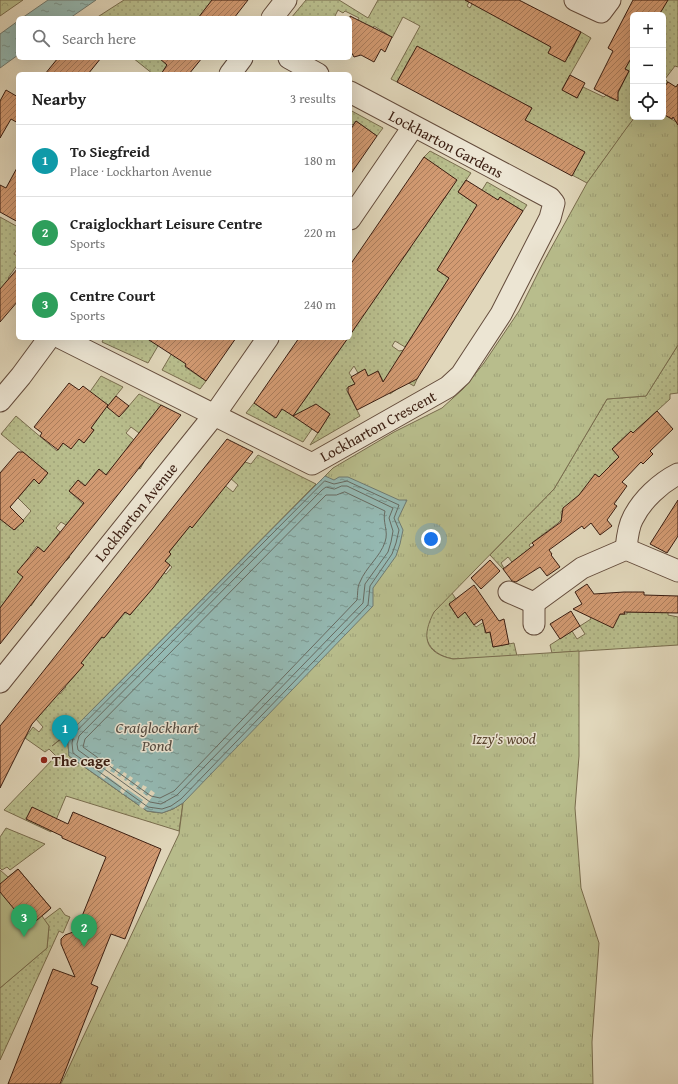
<!DOCTYPE html>
<meta charset="utf-8">
<style>
body{margin:0;font-family:"Gentium Book Plus",serif;background:#f6f6f6;color:#222}
.controls{position:absolute;right:12px;top:12px;display:grid;overflow:hidden;border-radius:6px;box-shadow:0 4px 16px #0002}
.controls button{width:36px;height:36px;display:grid;place-items:center;padding:0;border:0;border-bottom:1px solid #e0e0e0;background:#fff;color:#222;font:20px sans-serif}
.you{position:absolute;left:431px;top:539px;width:14px;height:14px;margin:-10px;border:3px solid #fff;border-radius:50%;background:#1a73e8;box-shadow:0 0 0 6px #1a73e833}
.badge{display:grid;place-items:center;width:26px;height:26px;border-radius:50%;background:#7c3aed;color:#fff;font-size:13px;font-weight:700}
.pin{position:absolute;translate:-50% -33px;filter:drop-shadow(0 1px 2px #0008)}
.pin::after{content:'';position:absolute;top:21px;width:14px;height:12px;background:inherit;clip-path:polygon(0 0,100% 0,50% 100%)}
.list{margin:0;padding:0;list-style:none}
h2{display:flex;justify-content:space-between;align-items:center;height:52px;margin:0;padding:0 16px;font-size:17px}
h2 small{font-size:13px;font-weight:400;color:#767676}
.list li{display:grid;grid-template-columns:26px 1fr auto;gap:12px;align-items:center;box-sizing:border-box;height:72px;padding:0 16px;border-top:1px solid #e0e0e0}
.list b{display:block;font-size:15px;white-space:nowrap}
.list p{margin:0;font-size:13px;white-space:nowrap;color:#767676}
.list em{font-size:13px;font-style:normal;color:#767676}
.icon{flex:none;width:22px;height:22px;fill:none;stroke:currentColor;stroke-width:2;stroke-linecap:round;stroke-linejoin:round}
.map{position:relative;flex:none;width:678px;height:1084px;overflow:hidden}
.search{position:absolute;background:#fff;box-shadow:0 4px 16px #0002;left:16px;top:16px;width:336px;height:44px;display:flex;align-items:center;gap:10px;box-sizing:border-box;padding:0 14px;border-radius:6px;color:#767676;font-size:15px}
.panel{position:absolute;background:#fff;box-shadow:0 4px 16px #0002;left:16px;top:72px;width:336px;height:268px;border-radius:6px}
.map>svg:first-child{display:block}
.grass{fill:url(#grass-dots);stroke:#796d4e}
.forest{fill:url(#forest-crowns);stroke:#796d4e}
.park{fill:url(#park-tufts);stroke:#796d4e}
.pitch{fill:#b8bd8c;stroke:#796d4e}
.water{fill:url(#water-ripples);stroke:#707b72}
.pier{fill:#e1d7bb}
.lines{fill:none;stroke-linecap:round;stroke-linejoin:round}
.shore{stroke:#676b62;stroke-width:1}
.building{fill:url(#building-hatch);stroke:#3a1d11}
.minor-casing{stroke:#644c3c;stroke-width:23}
.minor{stroke:#ece5d3;stroke-width:21}
.poi-dot{fill:#8f2418;stroke:#ece5d3;stroke-width:1.5}
.labels{text-anchor:middle;dominant-baseline:central;stroke-width:3;stroke-linejoin:round;paint-order:stroke}
.street-label{font-size:15px;fill:#3a1d11;stroke:#ece5d3}
.park-label{font-size:15px;font-style:italic;fill:#5a4530;stroke:#ece5d3}
.poi-label{font-size:15px;font-weight:bold;fill:#3a1d11;stroke:#ece5d3;text-anchor:start}
.water-label{font-size:16px;font-style:italic;fill:#554c42;stroke:#ece5d3}
</style>
<div class="map">
<svg width="678" height="1084" viewBox="0 0 678 1084">
<defs>
<pattern id="grass-dots" width="8" height="8" patternUnits="userSpaceOnUse"><rect width="8" height="8" fill="#b8bd8c"/><path d="M2 2h.1M6 6h.1" fill="none" stroke="#9fa278" stroke-width="1.8" stroke-linecap="round"/></pattern>
<pattern id="forest-crowns" width="20" height="18" patternUnits="userSpaceOnUse"><rect width="20" height="18" fill="#b8bd8c"/><path d="M2 6a3 3 0 1 1 6 0M12 15a3 3 0 1 1 6 0" fill="none" stroke="#9fa278"/></pattern>
<pattern id="park-tufts" width="24" height="20" patternUnits="userSpaceOnUse"><rect width="24" height="20" fill="#b8bd8c"/><path d="M3 7l-1-3M5 7V3M7 7l1-3M15 17l-1-3M17 17v-4M19 17l1-3" fill="none" stroke="#9fa278"/></pattern>
<pattern id="water-ripples" width="26" height="14" patternUnits="userSpaceOnUse"><rect width="26" height="14" fill="#94b9b3"/><path d="M2 4q2-2 4 0t4 0M15 11q2-2 4 0t4 0" fill="none" stroke="#7a9690"/></pattern>
<pattern id="building-hatch" width="6" height="6" patternUnits="userSpaceOnUse"><rect width="6" height="6" fill="#d29a72"/><path d="M-1 1l2-2M0 6l6-6M5 7l2-2" fill="none" stroke="#ab7d5c"/></pattern>
</defs>
<rect width="100%" height="100%" fill="#e1d7bb"/>
<filter id="stains"><feTurbulence type="fractalNoise" baseFrequency=".005" numOctaves="4"/><feColorMatrix values="0 0 0 0 .2 0 0 0 0 .09 0 0 0 0 .02 0 0 0 .5 -.17"/></filter>
<radialGradient id="worn" r=".72"><stop offset=".6" stop-color="#630" stop-opacity="0"/><stop offset="1" stop-color="#630" stop-opacity=".3"/></radialGradient>
<!-- grass -->
<g class="grass">
<path d="M 124,0 L 212,0 L 200,18 L 96,18 Z"/>
<path d="M 306,0 L 339,0 L 368,18 L 378,0 L 465,0 L 469,2 L 467,6 L 470,8 L 472,4 L 523,8 L 514,27 L 569,56 L 581,32 L 591,38 L 562,89 L 577,98 L 583,87 L 604,97 L 606,95 L 613,99 L 617,98 L 618,93 L 629,71 L 616,64 L 633,55 L 633,117 L 635,117 L 587,183 L 572,175 L 525,120 L 532,108 L 520,102 L 514,114 L 495,104 L 501,91 L 490,85 L 483,97 L 410,58 L 397,82 L 391,79 L 420,26 L 403,17 L 392,38 L 387,36 L 387,34 L 374,26 L 372,30 L 357,22 L 359,18 L 345,11 L 343,13 L 338,10 L 334,18 L 291,18 Z"/>
<path d="M 668,0 L 678,0 L 678,67 L 675,66 L 665,79 L 668,82 L 663,89 L 663,15 L 654,15 Z"/>
<path d="M 133,58 L 169,58 L 165,63 L 167,65 L 162,73 L 163,74 L 153,74 Z"/>
<path d="M 350,110 L 383,128 L 377,136 L 356,121 L 353,125 L 350,122 Z"/>
<path d="M 430,151 L 471,173 L 458,192 L 474,203 L 487,182 L 527,205 L 523,211 L 500,197 L 494,207 L 481,199 L 437,270 L 449,278 L 405,347 L 395,341 L 392,346 L 399,351 L 404,350 L 418,377 L 414,386 L 396,376 L 391,379 L 397,389 L 390,394 L 378,371 L 367,377 L 365,370 L 358,373 L 354,366 L 349,373 L 356,383 L 346,389 L 360,416 L 310,445 L 330,414 L 325,410 L 303,442 L 246,413 L 254,403 L 275,418 L 283,408 L 293,416 L 296,411 L 286,403 L 303,402 L 347,338 L 350,338 L 350,333 L 411,247 L 403,242 L 416,224 L 423,229 L 450,190 L 424,157 Z"/>
<path d="M 0,217 L 18,227 L 18,247 L 14,254 L 18,257 L 18,264 L 8,278 L 18,287 L 0,289 Z"/>
<path d="M 104,338 L 134,338 L 138,340 L 139,338 L 162,339 L 148,363 L 102,342 Z"/>
<path d="M 179,341 L 192,356 L 185,367 L 206,381 L 200,389 L 162,370 Z"/>
<path d="M 678,345 L 678,393 L 670,394 L 670,399 L 636,430 L 638,439 L 631,431 L 612,449 L 619,457 L 609,466 L 612,469 L 603,480 L 595,474 L 594,493 L 564,508 L 561,512 L 562,519 L 558,523 L 529,545 L 531,548 L 512,562 L 508,557 L 501,563 L 504,568 L 503,569 L 490,555 L 554,489 L 607,399 L 646,396 Z"/>
<path d="M 101,376 L 123,387 L 107,407 L 115,413 L 122,414 L 139,394 L 161,405 L 139,433 L 131,427 L 126,433 L 134,440 L 127,448 L 144,462 L 140,469 L 122,455 L 106,475 L 99,469 L 93,476 L 93,491 L 78,480 L 69,491 L 83,504 L 66,525 L 61,522 L 56,528 L 60,532 L 52,542 L 70,557 L 66,561 L 49,546 L 44,552 L 37,546 L 30,555 L 37,561 L 19,582 L 37,597 L 31,606 L 13,592 L 0,608 L 0,515 L 15,530 L 31,511 L 18,498 L 34,479 L 39,484 L 48,473 L 1,434 L 16,416 L 57,451 L 63,443 L 79,439 L 84,443 L 94,430 L 91,428 L 97,420 L 87,411 L 87,396 Z"/>
<path d="M 258,455 L 316,484 L 150,652 L 75,727 L 52,746 L 71,731 L 68,743 L 69,756 L 147,811 C 162,814 170,811 183,803 L 179,831 L 66,796 L 51,832 L 4,810 L 56,756 L 49,749 L 45,752 L 25,738 L 33,727 L 39,732 L 43,727 L 36,719 L 58,693 L 60,694 L 66,687 L 45,670 L 71,680 L 83,665 L 81,663 L 83,660 L 102,637 L 104,638 L 110,631 L 103,626 L 115,624 L 126,612 L 130,615 L 161,571 L 166,574 L 172,567 L 165,561 L 171,554 L 169,552 L 190,526 L 192,528 L 223,484 L 233,492 L 238,485 L 229,477 L 236,473 L 245,462 L 251,464 Z"/>
<path d="M 452,593 L 456,599 L 449,605 L 458,617 L 465,612 L 476,627 L 487,620 L 484,624 L 485,633 L 490,632 L 493,647 L 514,643 L 517,656 L 453,659 C 427,654 418,633 434,612 C 439,605 446,599 452,593 Z"/>
<path d="M 627,612 L 668,612 L 668,615 L 678,617 L 678,645 L 552,653 L 550,645 L 572,631 L 577,639 L 585,634 L 580,626 L 591,619 L 590,617 L 615,623 L 616,615 L 627,614 Z"/>
<path d="M 6,828 L 45,844 L 10,870 L 7,867 L 2,870 L 0,868 L 0,837 Z"/>
<path d="M 60,908 L 65,915 L 70,917 L 63,933 L 59,931 L 0,1060 L 0,988 L 47,948 L 49,926 L 44,920 Z"/>
</g>
<!-- forest -->
<path class="forest" d="M 0,0 L 23,0 L 0,16 Z"/>
<!-- park -->
<path class="park" d="M 663,114 L 678,123 L 678,345 L 646,396 L 607,399 L 554,489 L 434,612 C 422,635 423,653 453,659 L 579,651 L 579,756 L 575,808 L 581,888 L 599,943 L 592,1042 L 593,1084 L 61,1084 L 179,834 L 183,803 L 173,809 L 162,813 L 147,811 L 69,756 L 68,743 L 71,731 L 333,468 L 394,432 L 442,408 L 463,389 L 484,363 L 519,311 L 544,261 L 587,183 L 628,126 L 635,117 L 663,117 Z"/>
<!-- pitch -->
<path class="pitch" d="M 18,869 L 51,908 L 42,916 L 49,926 L 47,948 L 0,988 L 0,870 L 8,877 Z"/>
<!-- water -->
<g class="water">
<path d="M 48,0 L 96,0 L 70,18 L 22,18 Z"/>
<path d="M 18,21 L 18,55 L 0,68 L 0,34 Z"/>
<path d="M 325,476 L 334,480 L 339,477 L 348,477 L 399,500 L 407,500 L 398,519 L 403,530 L 400,544 L 396,556 L 373,588 L 373,606 L 183,803 L 173,809 L 162,813 L 147,811 L 69,756 L 68,743 L 71,731 Z"/>
</g>
<!-- pier -->
<path class="pier" d="M 110,763 L 114,765 L 110,771 L 114,773 L 117,768 L 121,770 L 117,775 L 120,777 L 124,772 L 127,774 L 124,780 L 126,781 L 130,776 L 133,778 L 129,784 L 133,786 L 137,781 L 140,783 L 136,788 L 140,791 L 143,785 L 147,787 L 143,793 L 147,796 L 151,790 L 155,793 L 143,809 L 139,806 L 143,800 L 127,789 L 123,794 L 120,791 L 122,787 L 107,776 L 104,779 L 100,776 Z"/>
<g class="lines">
<!-- shore -->
<g class="shore">
<path d="M 325,481 L 334,484 L 347,481 L 399,505 L 394,518 L 399,530 L 396,543 L 392,554 L 370,586 L 368,605 L 181,799 L 171,806 L 162,809 L 148,807 L 73,753 L 72,743 L 74,734 Z"/>
<path d="M 342,486 L 347,486 L 393,508 L 389,518 L 393,531 L 391,542 L 388,552 L 365,584 L 363,603 L 177,795 L 161,804 L 150,802 L 78,750 L 77,744 L 79,736 L 322,490 L 326,487 L 334,489 Z"/>
<path d="M 345,492 L 385,511 C 382,522 389,531 385,542 C 380,557 366,567 360,582 C 357,587 358,594 357,600 L 174,791 L 160,798 L 151,796 L 83,747 L 85,739 L 326,495 L 336,495 Z"/>
</g>
</g>
<!-- building -->
<g class="building">
<path d="M 212,0 L 248,0 L 234,18 L 198,18 Z"/>
<path d="M 465,0 L 519,0 L 581,32 L 565,62 L 548,53 L 551,47 Z"/>
<path d="M 633,0 L 668,0 L 659,15 L 633,15 L 633,55 L 625,69 L 629,71 L 618,92 L 618,101 L 594,89 L 613,51 L 608,48 Z"/>
<path d="M 350,16 L 392,37 L 385,52 L 381,49 L 374,62 L 361,55 L 354,57 L 350,50 Z"/>
<path d="M 417,46 L 532,108 L 525,120 L 585,152 L 572,176 L 397,82 Z"/>
<path d="M 58,58 L 101,58 L 88,74 L 45,74 Z"/>
<path d="M 159,58 L 202,58 L 189,74 L 161,74 L 167,65 Z"/>
<path d="M 570,75 L 585,83 L 577,98 L 562,90 Z"/>
<path d="M 668,82 L 676,87 L 678,84 L 678,125 L 673,117 L 672,119 L 663,114 L 665,105 L 663,101 L 663,89 Z"/>
<path d="M 6,90 L 18,97 L 18,123 L 11,119 L 0,138 L 0,101 Z"/>
<path d="M 356,121 L 377,136 L 350,175 L 350,130 Z"/>
<path d="M 424,157 L 457,180 L 350,335 L 350,265 Z"/>
<path d="M 18,166 L 18,222 L 0,212 L 0,185 L 6,188 Z"/>
<path d="M 466,180 L 498,200 L 500,197 L 523,211 L 417,379 L 357,410 L 348,392 L 348,387 L 355,384 L 351,377 L 365,369 L 368,376 L 378,371 L 383,382 L 449,278 L 437,270 L 477,205 L 458,192 Z"/>
<path d="M 18,268 L 18,301 L 0,322 L 0,289 Z"/>
<path d="M 146,338 L 236,338 L 206,381 L 185,366 L 186,364 Z"/>
<path d="M 299,338 L 348,338 L 293,416 L 282,409 L 276,418 L 254,403 Z"/>
<path d="M 69,383 L 79,390 L 83,386 L 108,405 L 91,428 L 94,430 L 84,443 L 79,439 L 71,449 L 63,443 L 58,450 L 40,436 L 42,433 L 34,427 Z"/>
<path d="M 116,396 L 129,406 L 119,417 L 107,407 Z"/>
<path d="M 316,404 L 330,414 L 318,433 L 293,416 Z"/>
<path d="M 161,405 L 181,415 L 0,644 L 0,608 L 23,577 L 17,572 L 38,547 L 44,552 L 84,503 L 69,491 L 78,480 L 85,486 L 99,469 L 106,475 Z"/>
<path d="M 657,411 L 673,429 L 650,451 L 653,454 L 643,464 L 641,462 L 622,482 L 627,486 L 614,504 L 617,506 L 607,520 L 612,526 L 600,535 L 591,523 L 584,529 L 582,526 L 549,550 L 552,554 L 551,555 L 560,567 L 547,576 L 540,567 L 516,582 L 512,581 L 503,569 L 534,545 L 532,543 L 561,522 L 563,508 L 579,495 L 595,474 L 599,477 L 619,457 L 612,449 L 631,431 L 633,433 Z"/>
<path d="M 227,439 L 253,452 L 192,528 L 190,526 L 169,552 L 171,554 L 165,561 L 170,565 L 153,588 L 130,615 L 125,612 L 104,638 L 102,637 L 81,663 L 84,665 L 32,724 L 0,788 L 0,726 Z"/>
<path d="M 18,452 L 23,452 L 48,473 L 39,484 L 34,479 L 10,507 L 24,521 L 14,530 L 0,519 L 0,473 Z"/>
<path d="M 678,500 L 678,536 L 667,553 L 650,544 Z"/>
<path d="M 490,560 L 500,571 L 481,589 L 471,578 Z"/>
<path d="M 587,584 L 594,594 L 624,592 L 644,592 L 644,595 L 678,596 L 678,613 L 624,612 L 625,614 L 620,614 L 613,628 L 573,609 L 582,604 L 575,592 Z"/>
<path d="M 474,585 L 499,621 L 504,619 L 509,644 L 493,647 L 490,632 L 486,633 L 482,619 L 474,625 L 465,612 L 458,618 L 449,604 Z"/>
<path d="M 571,611 L 580,626 L 560,639 L 550,624 Z"/>
<path d="M 32,807 L 68,824 L 73,812 L 161,849 L 125,939 L 111,934 L 91,984 L 98,987 L 60,1084 L 8,1084 L 53,969 L 75,977 L 61,944 L 61,939 L 65,935 L 76,931 L 106,857 L 62,838 L 62,836 L 26,819 Z"/>
<path d="M 18,869 L 51,908 L 29,927 L 0,892 L 0,884 Z"/>
</g>
<g class="lines">
<defs>
<g id="minor">
<path d="M 575,0 L 601,12 L 610,0"/>
<path d="M 272,18 L 286,0"/>
<path d="M 289,58 L 318,74"/>
<path d="M 230,74 L 242,58"/>
<path d="M 350,219 L 413,127"/>
<path d="M 61,338 L 312,464 L 448,387 L 461,375 L 501,314 L 550,218 L 554,203 L 550,198 L 350,92"/>
<path d="M 0,401 L 21,376 L 49,338"/>
<path d="M 626,549 C 627,539 628,527 633,518 C 642,500 660,483 678,474"/>
<path d="M 509,592 L 534,603 L 582,568 L 626,549 L 678,571"/>
<path d="M 534,603 L 534,624"/>
<path d="M 0,682 L 215,414 L 268,338"/>
</g>
</defs>
<!-- minor casing -->
<use href="#minor" class="minor-casing"/>
<!-- minor -->
<use href="#minor" class="minor"/>
</g>
<!-- markers -->
<circle class="poi-dot" cx="44" cy="760" r="4"/>
<g class="labels">
<!-- street labels -->
<g class="street-label">
<text transform="translate(446 144) rotate(28)">Lockharton Gardens</text>
<text transform="translate(378 426) rotate(-29)">Lockharton Crescent</text>
<text transform="translate(136 512) rotate(-51)">Lockharton Avenue</text>
</g>
<!-- park labels -->
<g class="park-label">
<text x="504" y="738">Izzy's wood</text>
</g>
<!-- poi labels -->
<g class="poi-label">
<text x="52" y="760">The cage</text>
</g>
<!-- water labels -->
<g class="water-label">
<text x="157" y="727">Craiglockhart<tspan x="157" dy="18">Pond</tspan></text>
</g>
</g>
<rect width="100%" height="100%" filter="url(#stains)"/>
<rect width="100%" height="100%" fill="url(#worn)"/>
</svg>
<div class="controls">
<button>+</button>
<button>−</button>
<button><svg class="icon" aria-label="locate" viewBox="0 0 24 24"><circle cx="12" cy="12" r="6"/><path d="M12 2v4M12 18v4M2 12h4M18 12h4"/></svg></button>
</div>
<div class="you"></div>
<div class="pin badge" style="left:65px;top:748px;background:#0f9aa8">1</div>
<div class="pin badge" style="left:84px;top:947px;background:#2e9e5b">2</div>
<div class="pin badge" style="left:24px;top:937px;background:#2e9e5b">3</div>
<div class="search"><svg class="icon" aria-label="search" viewBox="0 0 24 24"><circle cx="10" cy="10" r="6"/><path d="M15 15l6 6"/></svg>Search here</div>
<section class="panel">
<h2>Nearby<small>3 results</small></h2>
<ul class="list">
<li><span class="badge" style="background:#0f9aa8">1</span><div><b>To Siegfreid</b><p>Place · Lockharton Avenue</p></div><em>180 m</em></li>
<li><span class="badge" style="background:#2e9e5b">2</span><div><b>Craiglockhart Leisure Centre</b><p>Sports</p></div><em>220 m</em></li>
<li><span class="badge" style="background:#2e9e5b">3</span><div><b>Centre Court</b><p>Sports</p></div><em>240 m</em></li>
</ul>
</section>
</div>
